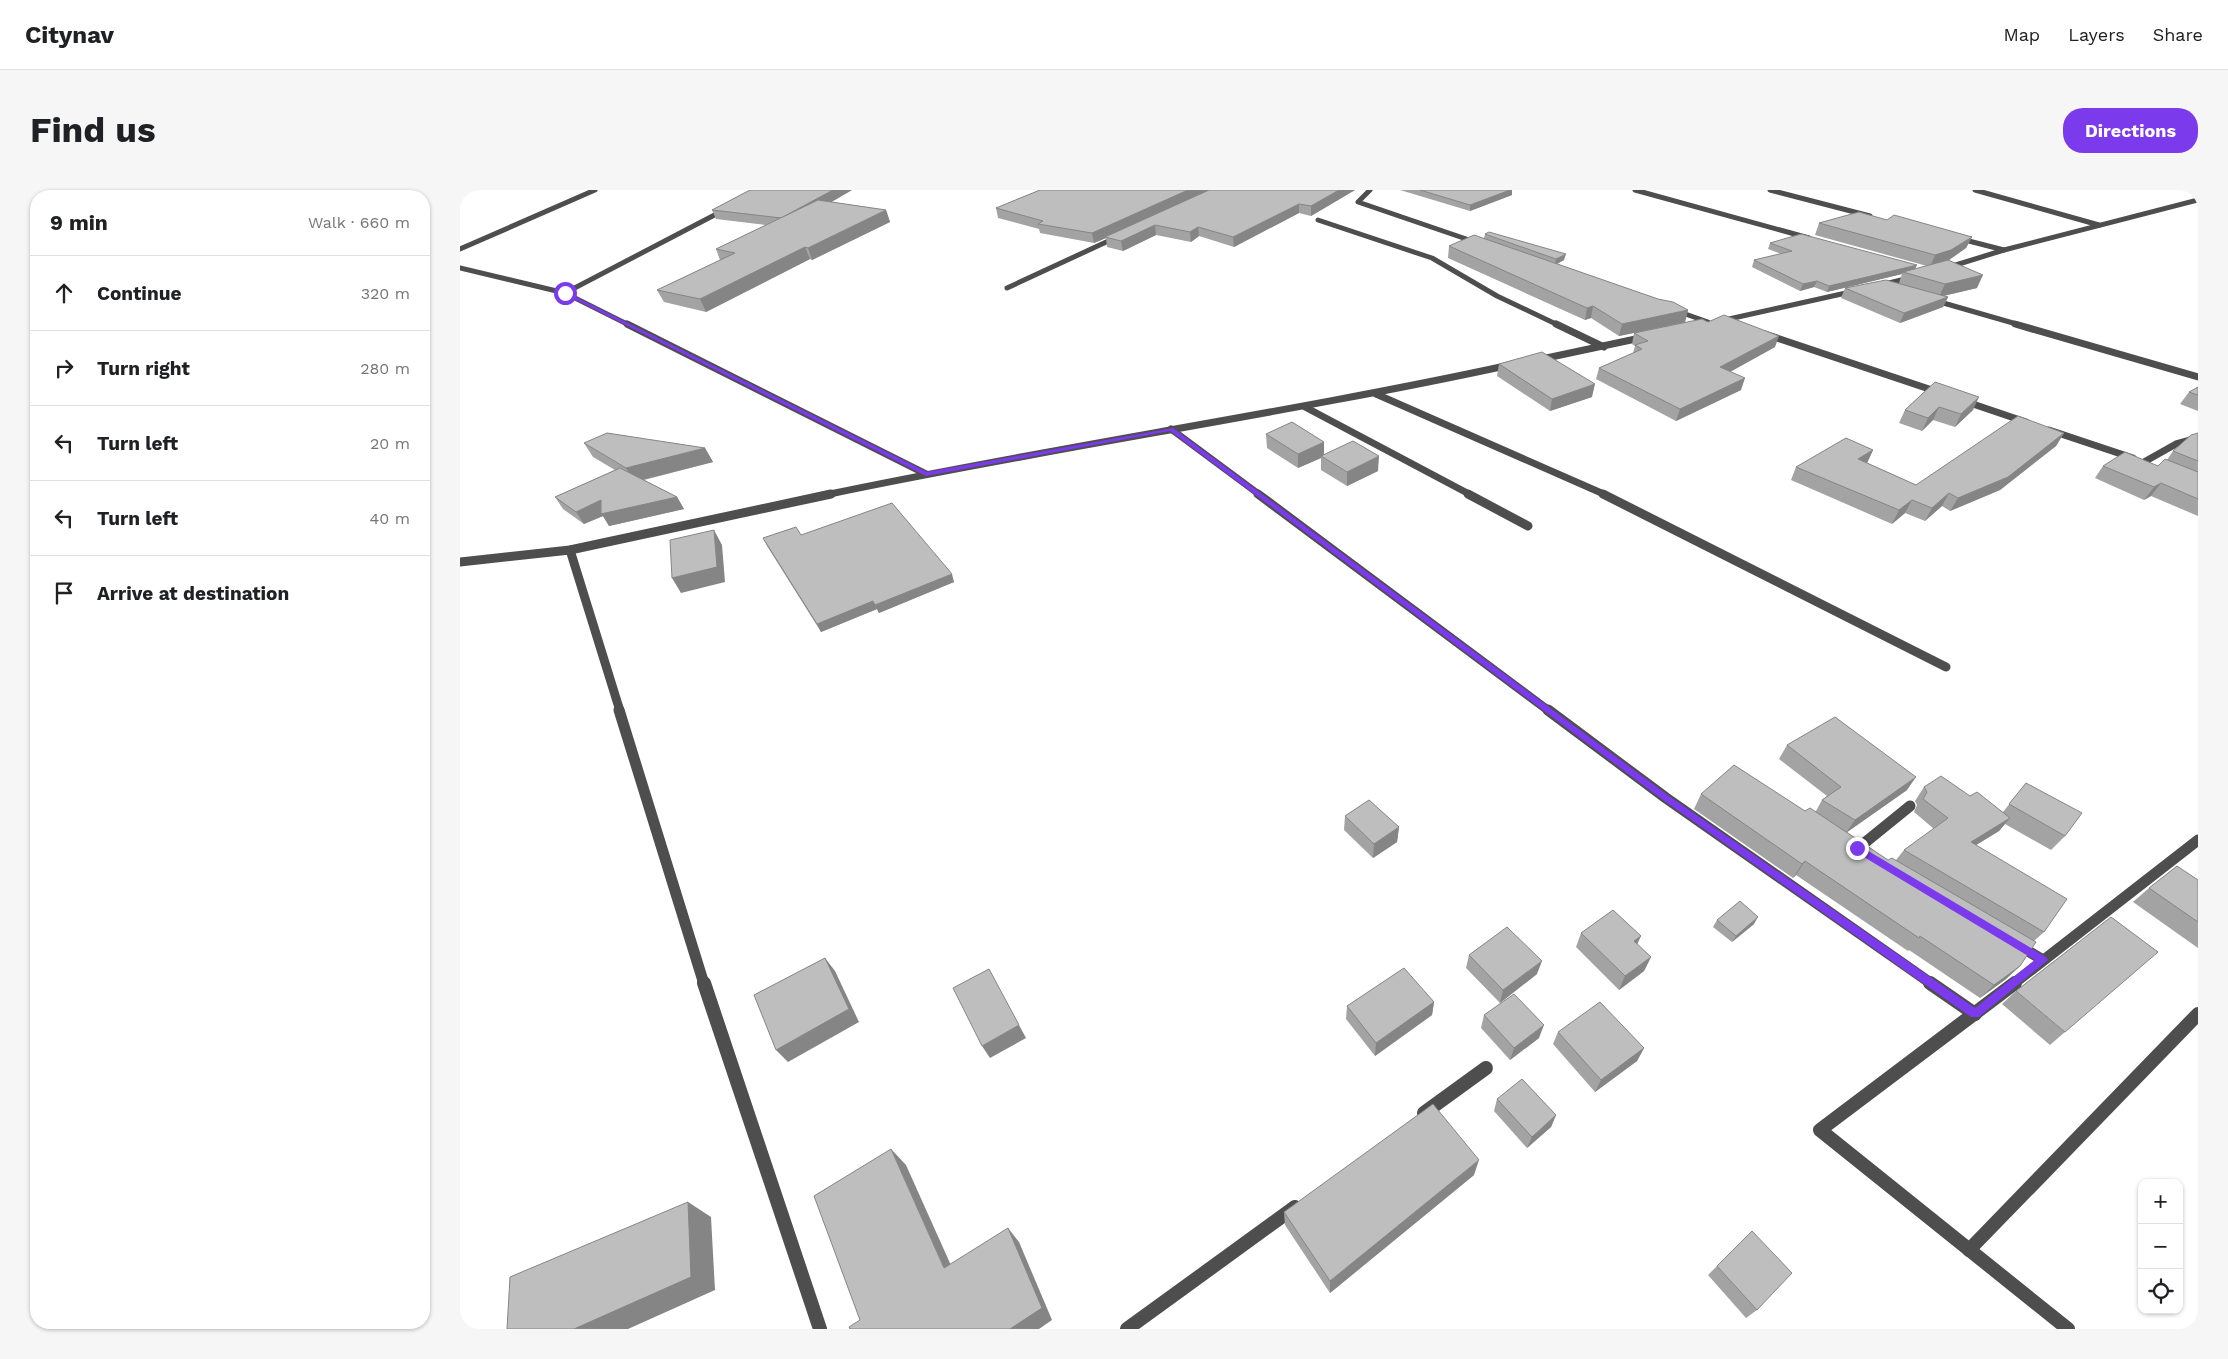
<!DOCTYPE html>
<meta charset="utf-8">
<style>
body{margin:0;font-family:"Work Sans",sans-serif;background:#f6f6f6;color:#202124}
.controls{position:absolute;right:15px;bottom:15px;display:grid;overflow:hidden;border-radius:10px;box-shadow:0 1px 4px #0004}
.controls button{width:45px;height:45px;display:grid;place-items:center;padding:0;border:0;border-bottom:1px solid #e0e0e0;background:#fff;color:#202124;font:25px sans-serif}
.stop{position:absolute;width:15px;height:15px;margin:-11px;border:4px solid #7c3aed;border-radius:50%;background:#fff}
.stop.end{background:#7c3aed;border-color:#fff;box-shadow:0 1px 5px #0008}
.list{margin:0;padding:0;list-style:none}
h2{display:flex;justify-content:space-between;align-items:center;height:65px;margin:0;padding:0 20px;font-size:21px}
h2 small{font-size:16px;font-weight:400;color:#757577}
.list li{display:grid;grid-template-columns:32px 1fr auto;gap:15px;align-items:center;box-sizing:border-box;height:75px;padding:0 20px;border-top:1px solid #e0e0e0}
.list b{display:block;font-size:19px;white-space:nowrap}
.list em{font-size:16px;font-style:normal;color:#757577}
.icon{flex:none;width:28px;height:28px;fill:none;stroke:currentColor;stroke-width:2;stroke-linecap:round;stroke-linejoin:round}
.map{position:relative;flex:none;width:1738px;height:1139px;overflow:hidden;border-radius:20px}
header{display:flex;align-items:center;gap:30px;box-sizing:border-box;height:70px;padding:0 25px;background:#fff;border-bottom:1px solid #e0e0e0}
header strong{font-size:24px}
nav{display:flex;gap:28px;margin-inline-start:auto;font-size:18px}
.intro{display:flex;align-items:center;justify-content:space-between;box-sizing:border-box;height:120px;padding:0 30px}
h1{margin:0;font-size:35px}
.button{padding:12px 22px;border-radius:20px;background:#7c3aed;color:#fff;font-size:18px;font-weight:700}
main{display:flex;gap:30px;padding:0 30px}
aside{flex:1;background:#fff;border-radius:20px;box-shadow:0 1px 4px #0004}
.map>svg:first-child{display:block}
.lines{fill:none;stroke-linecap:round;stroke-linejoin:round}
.lane-far4{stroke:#4e4e4e;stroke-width:5}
.lane-far3{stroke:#4e4e4e;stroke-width:7}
.lane-far2{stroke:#4e4e4e;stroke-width:9}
.lane-far1{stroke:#4e4e4e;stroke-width:11}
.lane{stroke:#4e4e4e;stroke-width:14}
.street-far2{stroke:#4e4e4e;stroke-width:5}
.street-far1{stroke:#4e4e4e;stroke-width:7}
.street{stroke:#4e4e4e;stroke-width:9}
.wall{fill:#a3a3a3}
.shaded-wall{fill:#858585}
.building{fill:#bebebe;stroke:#858585}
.route{fill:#7c3aed}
</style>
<header>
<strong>Citynav</strong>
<nav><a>Map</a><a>Layers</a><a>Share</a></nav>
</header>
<div class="intro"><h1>Find us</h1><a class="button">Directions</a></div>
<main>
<aside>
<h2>9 min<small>Walk · 660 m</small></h2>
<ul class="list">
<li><svg class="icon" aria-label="ahead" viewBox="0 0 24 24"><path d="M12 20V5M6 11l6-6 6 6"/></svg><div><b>Continue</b></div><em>320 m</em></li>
<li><svg class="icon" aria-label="right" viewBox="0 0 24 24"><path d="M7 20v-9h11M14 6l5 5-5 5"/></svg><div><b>Turn right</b></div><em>280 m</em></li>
<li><svg class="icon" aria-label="left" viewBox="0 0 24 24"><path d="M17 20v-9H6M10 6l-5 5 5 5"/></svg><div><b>Turn left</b></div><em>20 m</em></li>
<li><svg class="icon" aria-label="left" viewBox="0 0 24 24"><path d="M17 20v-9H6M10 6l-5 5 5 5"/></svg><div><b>Turn left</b></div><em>40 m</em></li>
<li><svg class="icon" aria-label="arrive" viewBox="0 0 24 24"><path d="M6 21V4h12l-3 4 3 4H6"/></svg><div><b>Arrive at destination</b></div></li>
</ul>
</aside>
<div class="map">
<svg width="1738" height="1139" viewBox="0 0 1738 1139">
<rect width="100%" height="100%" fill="#fff"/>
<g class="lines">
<!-- lane-far4 -->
<g class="lane-far4">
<path d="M 910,0 L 898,12 L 1018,53"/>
<path d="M 1175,0 L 1349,48"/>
<path d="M 1310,0 L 1410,26"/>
<path d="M 1515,0 L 1639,35"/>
<path d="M 858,30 L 972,68 L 1037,106 L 1098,135"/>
<path d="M 1497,48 L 1544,60"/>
<path d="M 0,59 L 135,0"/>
<path d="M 0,78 L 105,103 L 169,135"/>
<path d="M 547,98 L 657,47"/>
<path d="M 105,103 L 266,19"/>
<path d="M 1473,110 L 1560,135"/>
<path d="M 1214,120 L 1248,132"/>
</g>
<!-- lane-far3 -->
<g class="lane-far3">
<path d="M 167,134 L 466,284"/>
<path d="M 1096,134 L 1144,157"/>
<path d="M 1555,134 L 1738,187"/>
<path d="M 1305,144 L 1481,203"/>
<path d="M 916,204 L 1146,305"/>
<path d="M 1504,211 L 1566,232"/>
<path d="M 845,217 L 1011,305"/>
<path d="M 711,239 L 800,305"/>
<path d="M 1589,240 L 1673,268"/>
<path d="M 1684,272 L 1716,254 L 1738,248"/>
</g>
<!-- lane-far2 -->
<g class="lane-far2">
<path d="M 798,304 L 1089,521"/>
<path d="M 1008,304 L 1068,336"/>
<path d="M 1143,304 L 1486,477"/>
<path d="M 110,360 L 160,521"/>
</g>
<!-- lane-far1 -->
<g class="lane-far1">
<path d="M 159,520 L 244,794"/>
<path d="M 1088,520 L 1206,608 L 1472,794"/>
<path d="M 1397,659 L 1450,616"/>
<path d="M 1558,755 L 1583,770"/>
<path d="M 1553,794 L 1738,650"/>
</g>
<!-- lane -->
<g class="lane">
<path d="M 244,793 L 360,1139"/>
<path d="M 1470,793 L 1515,824"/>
<path d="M 1555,793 L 1360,940 L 1608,1139"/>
<path d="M 964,923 L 1026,878"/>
<path d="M 1509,1060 L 1738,824"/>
<path d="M 667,1139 L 835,1017"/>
</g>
<!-- street-far2 -->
<g class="street-far2">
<path d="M 1486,78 L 1544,60 L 1738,10"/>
<path d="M 1421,95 L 1453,87"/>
<path d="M 1260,131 L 1395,101"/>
</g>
<!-- street-far1 -->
<g class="street-far1">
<path d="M 1077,170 L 1185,147"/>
<path d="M 365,305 C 593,257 823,224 1050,175"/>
</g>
<!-- street -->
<path class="street" d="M 0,372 L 110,360 L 371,304"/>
</g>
<!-- wall -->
<g class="wall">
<path d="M 290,0 L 392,0 L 371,12 L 426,20 L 430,32 L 352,70 L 350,69 L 246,122 L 204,112 L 197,100 L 260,70 L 256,59 L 306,35 L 256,29 L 252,20 Z"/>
<path d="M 580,0 L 895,0 L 851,26 L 839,23 L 774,57 L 739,46 L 731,52 L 696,45 L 663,61 L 647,57 L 646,48 L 634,53 L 580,43 L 579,39 L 538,28 L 536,18 Z"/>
<path d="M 940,0 L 1052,0 L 1052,5 L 1010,21 Z"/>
<path d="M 1427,30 L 1512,47 L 1506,58 L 1489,70 L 1517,98 L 1483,106 L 1488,107 L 1483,117 L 1440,133 L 1381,108 L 1385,98 L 1439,93 L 1442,84 L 1367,102 L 1354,97 L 1340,101 L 1292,77 L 1294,70 L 1321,64 L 1308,59 L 1310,53 L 1455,79 L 1467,76 L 1355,45 L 1359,33 Z"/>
<path d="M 1025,44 L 1104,70 L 1097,74 L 1228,120 L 1225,132 L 1248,132 L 1315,157 L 1270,182 L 1281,200 L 1216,231 L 1136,189 L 1139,178 L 1173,163 L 1175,156 L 1172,154 L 1174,143 L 1159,146 L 1131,128 L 1125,130 L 988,68 L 989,56 L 1024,48 Z"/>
<path d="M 1039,174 L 1132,207 L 1090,221 L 1037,186 Z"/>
<path d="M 1475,192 L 1513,220 L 1495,237 L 1473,230 L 1462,241 L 1439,233 L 1445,220 Z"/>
<path d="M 1738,197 L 1738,221 L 1720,214 L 1729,202 Z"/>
<path d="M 1604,243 L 1596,256 L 1540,300 L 1490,321 L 1482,316 L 1465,331 L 1445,323 L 1432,334 L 1331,290 L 1336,277 L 1413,260 L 1407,273 L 1456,295 Z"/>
<path d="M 1738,243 L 1738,326 L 1691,306 L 1684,310 L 1635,288 L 1643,276 L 1698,276 L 1707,270 L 1713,261 Z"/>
<path d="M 806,244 L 864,264 L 918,281 L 887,296 L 861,280 L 861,268 L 838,278 L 807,258 Z"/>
<path d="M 124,253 L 245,258 L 253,272 L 184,290 L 217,307 L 224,319 L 149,336 L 143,326 L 124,334 L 103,319 L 95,307 L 155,280 L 133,267 Z"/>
<path d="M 341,345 L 494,392 L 419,423 L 417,419 L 361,442 L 307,356 L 303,348 Z"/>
<path d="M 1327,555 L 1447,600 L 1387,642 L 1428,670 L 1436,670 L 1444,660 L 1474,639 L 1454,622 L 1457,615 L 1455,611 L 1464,597 L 1510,606 L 1543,622 L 1566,593 L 1605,646 L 1591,660 L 1545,634 L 1539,641 L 1516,655 L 1584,742 L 1574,751 L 1560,776 L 1546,789 L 1520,808 L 1449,760 L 1448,761 L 1336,685 L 1333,688 L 1234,619 L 1241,604 L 1345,621 L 1356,621 L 1362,610 L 1367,606 L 1319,569 Z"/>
<path d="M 885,626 L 939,637 L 937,652 L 913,668 L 884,640 Z"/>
<path d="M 1738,690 L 1738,758 L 1673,712 L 1689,698 Z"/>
<path d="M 1257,730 L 1294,734 L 1272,752 L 1253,737 Z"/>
<path d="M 1121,743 L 1177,754 L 1191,767 L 1184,781 L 1159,800 L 1116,757 Z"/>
<path d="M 1009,765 L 1077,784 L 1040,813 L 1006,778 Z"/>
<path d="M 1556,801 L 1605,842 L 1590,855 L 1542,814 Z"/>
<path d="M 974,812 L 972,825 L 915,866 L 886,829 L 887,816 Z"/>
<path d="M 1024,825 L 1079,848 L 1050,870 L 1021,838 Z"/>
<path d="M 1098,842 L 1184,858 L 1177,871 L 1135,902 L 1093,854 Z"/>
<path d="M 1037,909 L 1096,925 L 1091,937 L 1067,958 L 1034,921 Z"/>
<path d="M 1014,985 L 870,1103 L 825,1035 L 824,1022 Z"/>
<path d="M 1282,1051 L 1297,1120 L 1286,1128 L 1248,1085 Z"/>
</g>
<!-- shaded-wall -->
<g class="shaded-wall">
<path d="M 373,0 L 392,0 L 351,24 L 321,28 Z"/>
<path d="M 728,0 L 750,0 L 645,47 L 646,48 L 634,53 L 632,43 Z"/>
<path d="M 879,0 L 895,0 L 851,26 L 851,16 Z"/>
<path d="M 1050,0 L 1052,0 L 1052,5 L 1010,21 L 1010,15 Z"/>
<path d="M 839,14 L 839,23 L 774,57 L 773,47 Z"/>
<path d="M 426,20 L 430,32 L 352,70 L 348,58 Z"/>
<path d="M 695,35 L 696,45 L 663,61 L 661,51 Z"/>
<path d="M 738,37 L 739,46 L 731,52 L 730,42 Z"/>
<path d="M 1512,47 L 1506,58 L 1486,72 L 1470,77 L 1475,65 Z"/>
<path d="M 345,57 L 350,69 L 246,122 L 240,109 Z"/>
<path d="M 1106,64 L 1104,70 L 1095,75 L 1096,69 Z"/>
<path d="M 1457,75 L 1454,81 L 1443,82 L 1442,84 L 1367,102 L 1369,96 Z"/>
<path d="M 1523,85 L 1517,98 L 1479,107 L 1485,94 Z"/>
<path d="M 1357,91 L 1354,97 L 1340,101 L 1343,94 Z"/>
<path d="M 1488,107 L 1483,117 L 1440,133 L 1444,123 Z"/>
<path d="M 1133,116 L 1131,128 L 1125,130 L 1127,118 Z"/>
<path d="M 1228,120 L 1225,132 L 1159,146 L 1162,134 Z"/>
<path d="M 1319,146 L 1315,157 L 1257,189 L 1260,177 Z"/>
<path d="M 1285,188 L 1281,200 L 1216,231 L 1220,219 Z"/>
<path d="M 1135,194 L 1132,207 L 1090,221 L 1092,209 Z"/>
<path d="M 1519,207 L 1513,220 L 1495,237 L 1501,224 Z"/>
<path d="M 1479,217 L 1473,230 L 1462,241 L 1468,228 Z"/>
<path d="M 1604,243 L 1596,256 L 1540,300 L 1490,321 L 1498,308 Z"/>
<path d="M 864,252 L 864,266 L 861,266 L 861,268 L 838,278 L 838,264 Z"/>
<path d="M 245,258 L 253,272 L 174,292 L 166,278 Z"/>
<path d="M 1413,260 L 1407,273 L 1398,269 Z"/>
<path d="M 919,266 L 918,281 L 887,296 L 887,282 Z"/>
<path d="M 1701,293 L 1691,306 L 1684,310 L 1694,297 Z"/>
<path d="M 1489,303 L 1482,316 L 1465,331 L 1472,318 Z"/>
<path d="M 217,307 L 224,319 L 149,336 L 143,326 L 124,334 L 116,322 L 141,310 Z"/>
<path d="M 1452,310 L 1445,323 L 1432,334 L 1439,320 Z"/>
<path d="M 254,340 L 262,355 L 265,392 L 221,403 L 212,388 Z"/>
<path d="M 492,384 L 494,392 L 419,423 L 415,415 Z"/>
<path d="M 413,411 L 417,419 L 361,442 L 357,434 Z"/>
<path d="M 1456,587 L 1447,600 L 1386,643 L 1395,630 Z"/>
<path d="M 1550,628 L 1539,641 L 1500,665 L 1511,652 Z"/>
<path d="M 939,637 L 937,652 L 913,668 L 914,654 Z"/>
<path d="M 1345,671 L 1336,685 L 1333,688 L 1342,674 Z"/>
<path d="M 1298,727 L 1294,734 L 1272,752 L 1276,746 Z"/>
<path d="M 1181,746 L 1175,759 L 1174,751 Z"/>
<path d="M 1191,767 L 1184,781 L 1159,800 L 1165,786 Z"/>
<path d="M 365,768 L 375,781 L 399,832 L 328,872 L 316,860 Z"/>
<path d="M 1082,771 L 1077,784 L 1040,813 L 1043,800 Z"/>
<path d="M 1560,776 L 1546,789 L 1520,808 L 1534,795 Z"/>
<path d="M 974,812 L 972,825 L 915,866 L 916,853 Z"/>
<path d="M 559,835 L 566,848 L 530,868 L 522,856 Z"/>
<path d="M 1084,835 L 1079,848 L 1050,870 L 1054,858 Z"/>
<path d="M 1184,858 L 1177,871 L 1135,902 L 1141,890 Z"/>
<path d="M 1096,925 L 1091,937 L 1067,958 L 1072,947 Z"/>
<path d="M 431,959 L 446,975 L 498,1091 L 484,1078 Z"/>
<path d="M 1019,970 L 1014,985 L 870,1103 L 870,1091 Z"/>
<path d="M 228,1012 L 251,1027 L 255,1100 L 168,1139 L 114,1139 Z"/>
<path d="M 548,1038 L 559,1052 L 592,1130 L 579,1139 L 550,1139 Z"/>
</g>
<!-- building -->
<g class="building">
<path d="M 290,0 L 373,0 L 321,28 L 252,20 Z"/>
<path d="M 580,0 L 728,0 L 632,43 L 578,34 L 583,31 L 536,18 Z"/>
<path d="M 749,0 L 879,0 L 851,16 L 839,14 L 773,47 L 738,37 L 730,42 L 695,35 L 661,51 L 645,47 Z"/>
<path d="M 960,0 L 1050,0 L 1010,15 Z"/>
<path d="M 358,10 L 426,20 L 348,58 L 345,57 L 240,109 L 197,100 L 275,63 L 256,59 Z"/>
<path d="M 1399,22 L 1427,30 L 1434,25 L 1512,47 L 1491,60 L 1475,65 L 1359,33 Z"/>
<path d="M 1029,42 L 1106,64 L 1096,69 L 1025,44 Z"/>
<path d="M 1341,44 L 1457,75 L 1369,96 L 1357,91 L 1343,94 L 1294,70 L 1332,61 L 1310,53 Z"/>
<path d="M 1014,45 L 1198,109 L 1213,112 L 1228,120 L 1162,134 L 1133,116 L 1127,118 L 989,56 Z"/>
<path d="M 1488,70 L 1523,85 L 1485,94 L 1443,82 Z"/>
<path d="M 1426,90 L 1488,107 L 1444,123 L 1385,98 Z"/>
<path d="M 1264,125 L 1319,146 L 1260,177 L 1285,188 L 1220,219 L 1139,178 L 1182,159 L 1175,155 L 1188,151 L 1174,143 L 1242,129 L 1248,132 Z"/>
<path d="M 1082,162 L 1135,194 L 1092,209 L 1039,174 Z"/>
<path d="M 1475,192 L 1519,207 L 1501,224 L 1479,217 L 1468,228 L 1445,220 Z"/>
<path d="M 1738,197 L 1738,205 L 1729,202 Z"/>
<path d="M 1558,226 L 1604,243 L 1548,287 L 1498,308 L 1489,303 L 1472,318 L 1452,310 L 1439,320 L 1336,277 L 1386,248 L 1413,260 L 1398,269 L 1456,295 Z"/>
<path d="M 832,232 L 864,252 L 838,264 L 806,244 Z"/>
<path d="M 147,243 L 245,258 L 166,278 L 124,253 Z"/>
<path d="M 1738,243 L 1738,271 L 1713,261 L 1731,245 Z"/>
<path d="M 893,251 L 919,266 L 887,282 L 861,266 Z"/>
<path d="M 1665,262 L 1698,276 L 1705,269 L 1738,282 L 1738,309 L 1701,293 L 1694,297 L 1643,276 Z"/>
<path d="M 160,278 L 217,307 L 141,324 L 141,310 L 116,322 L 95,307 Z"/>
<path d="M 432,313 L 492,384 L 415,415 L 413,411 L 357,434 L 303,348 L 336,337 L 341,345 Z"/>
<path d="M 254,340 L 257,377 L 212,388 L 210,350 Z"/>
<path d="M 1375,527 L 1456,587 L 1395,630 L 1362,610 L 1381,597 L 1327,555 Z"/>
<path d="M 1274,575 L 1345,621 L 1350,618 L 1428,670 L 1432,668 L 1576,752 L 1560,776 L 1534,795 L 1460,746 L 1459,748 L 1345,671 L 1342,674 L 1241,604 Z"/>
<path d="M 1481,586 L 1510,606 L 1517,602 L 1550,628 L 1511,652 L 1607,709 L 1584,742 L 1444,660 L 1488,628 L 1463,609 L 1467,602 L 1464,597 Z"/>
<path d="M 1566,593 L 1622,623 L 1605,646 L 1549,614 Z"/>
<path d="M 909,610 L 939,637 L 914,654 L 885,626 Z"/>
<path d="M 1717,676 L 1738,690 L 1738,732 L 1689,698 Z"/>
<path d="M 1280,711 L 1298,727 L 1276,746 L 1257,730 Z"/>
<path d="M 1153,720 L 1181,746 L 1174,751 L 1191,767 L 1165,786 L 1121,743 Z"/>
<path d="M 1651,727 L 1698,762 L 1605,842 L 1556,801 Z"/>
<path d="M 1047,737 L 1082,771 L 1043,800 L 1009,765 Z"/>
<path d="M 365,768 L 389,819 L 316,860 L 294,805 Z"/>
<path d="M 944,778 L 974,812 L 916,853 L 887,816 Z"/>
<path d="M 529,779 L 559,835 L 522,856 L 493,798 Z"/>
<path d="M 1054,804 L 1084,835 L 1054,858 L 1024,825 Z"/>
<path d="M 1140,812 L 1184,858 L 1141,890 L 1098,842 Z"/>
<path d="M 1062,889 L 1096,925 L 1072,947 L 1037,909 Z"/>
<path d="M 973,914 L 1019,970 L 870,1091 L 824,1022 Z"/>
<path d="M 431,959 L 484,1078 L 548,1038 L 582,1118 L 550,1139 L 390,1139 L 389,1137 L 400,1130 L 354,1006 Z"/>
<path d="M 228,1012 L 231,1087 L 114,1139 L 47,1139 L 50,1087 Z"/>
<path d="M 1292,1041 L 1332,1083 L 1297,1120 L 1257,1076 Z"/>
</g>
<!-- route -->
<path class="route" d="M 106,102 L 467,282 L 713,238 L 1209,606 L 1515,818 L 1575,770 L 1394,661 L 1394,656 L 1400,656 L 1586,767 L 1588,770 L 1519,827 L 1511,827 L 1203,610 L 710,241 L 466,286 L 102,103 Z"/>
</svg>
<div class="controls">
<button>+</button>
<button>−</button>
<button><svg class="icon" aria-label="locate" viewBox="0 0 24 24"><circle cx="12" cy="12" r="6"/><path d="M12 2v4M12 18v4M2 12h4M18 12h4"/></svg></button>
</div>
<div class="stop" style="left:105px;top:103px"></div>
<div class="stop end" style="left:1397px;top:658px"></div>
</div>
</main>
